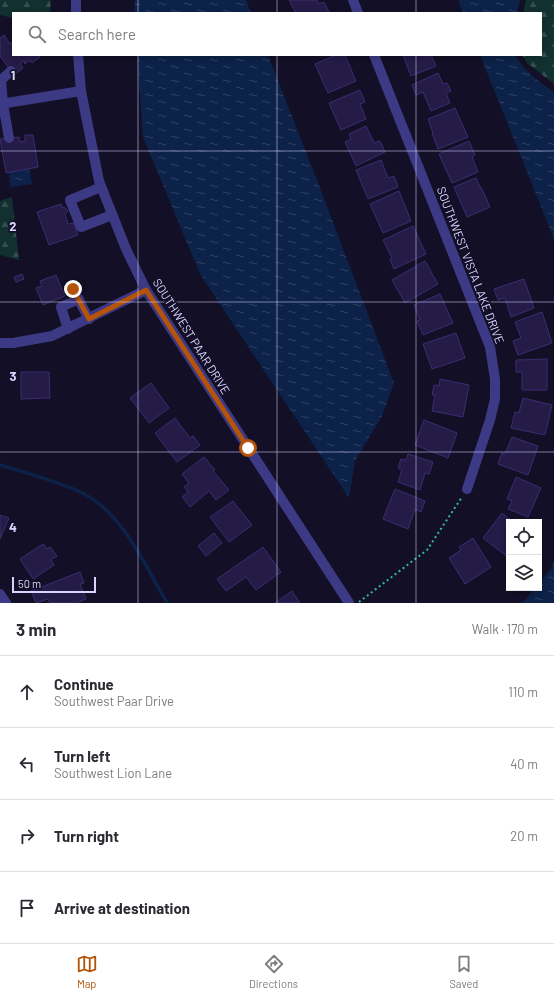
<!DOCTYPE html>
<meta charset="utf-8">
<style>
body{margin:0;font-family:Barlow,sans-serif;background:#f7f7f7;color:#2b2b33}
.controls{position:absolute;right:12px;bottom:12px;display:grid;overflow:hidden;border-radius:0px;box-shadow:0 2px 6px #0003}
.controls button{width:36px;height:36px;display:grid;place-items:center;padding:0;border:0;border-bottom:1px solid #e1e1e2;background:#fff;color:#2b2b33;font:20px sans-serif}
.scale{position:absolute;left:12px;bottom:10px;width:84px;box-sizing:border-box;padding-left:4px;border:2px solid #d9d4ff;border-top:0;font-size:11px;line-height:14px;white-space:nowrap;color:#d9d4ff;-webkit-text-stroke:3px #130f26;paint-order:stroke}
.stop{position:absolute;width:12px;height:12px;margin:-9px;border:3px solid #b45309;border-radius:50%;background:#fff}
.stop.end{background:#b45309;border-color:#fff;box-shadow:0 1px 4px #0008}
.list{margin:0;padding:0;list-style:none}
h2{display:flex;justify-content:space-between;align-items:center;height:52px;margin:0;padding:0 16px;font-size:17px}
h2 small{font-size:13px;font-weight:400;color:#7c7c81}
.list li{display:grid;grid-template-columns:26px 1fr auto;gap:12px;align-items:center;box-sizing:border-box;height:72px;padding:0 16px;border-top:1px solid #e1e1e2}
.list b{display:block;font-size:15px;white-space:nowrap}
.list p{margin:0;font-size:13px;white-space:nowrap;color:#7c7c81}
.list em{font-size:13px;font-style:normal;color:#7c7c81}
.icon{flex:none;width:22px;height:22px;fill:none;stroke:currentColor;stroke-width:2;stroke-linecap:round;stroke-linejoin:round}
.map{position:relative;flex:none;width:554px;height:603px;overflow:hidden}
.search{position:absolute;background:#fff;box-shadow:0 2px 6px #0003;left:12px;right:12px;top:12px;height:44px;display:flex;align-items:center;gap:10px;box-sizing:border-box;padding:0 14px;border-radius:0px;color:#7c7c81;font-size:15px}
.sheet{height:340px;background:#fff}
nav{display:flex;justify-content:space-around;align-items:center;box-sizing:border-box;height:56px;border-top:1px solid #e1e1e2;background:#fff;font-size:11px;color:#7c7c81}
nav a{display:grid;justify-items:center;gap:2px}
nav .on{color:#b45309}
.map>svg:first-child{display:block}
.forest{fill:url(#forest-firs)}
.water{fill:url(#water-ripples)}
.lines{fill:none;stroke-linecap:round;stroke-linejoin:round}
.stream{stroke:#0c2248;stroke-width:3.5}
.building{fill:#241b47;stroke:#3b2d73}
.path{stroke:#2fb8b0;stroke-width:2;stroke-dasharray:2 3;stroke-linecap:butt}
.minor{stroke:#3d3a85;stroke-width:10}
.route{stroke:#b45309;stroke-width:5}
.grid{fill:none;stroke:#d9d4ff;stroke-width:1;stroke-opacity:0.55}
.labels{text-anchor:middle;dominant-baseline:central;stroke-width:3.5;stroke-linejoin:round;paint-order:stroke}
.street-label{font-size:12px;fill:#d9d4ff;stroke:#130f26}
.grid-label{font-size:13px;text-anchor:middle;font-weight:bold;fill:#d9d4ff;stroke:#130f26;stroke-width:3.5;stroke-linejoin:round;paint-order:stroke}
</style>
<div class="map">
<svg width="554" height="603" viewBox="0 0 554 603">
<defs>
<pattern id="forest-firs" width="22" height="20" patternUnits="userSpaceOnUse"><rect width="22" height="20" fill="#12302f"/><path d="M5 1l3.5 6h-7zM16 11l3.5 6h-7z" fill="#344d4e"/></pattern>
<pattern id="water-ripples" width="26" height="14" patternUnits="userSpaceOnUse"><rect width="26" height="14" fill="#0c2248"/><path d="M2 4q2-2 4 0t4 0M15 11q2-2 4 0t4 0" fill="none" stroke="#2f4163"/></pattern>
</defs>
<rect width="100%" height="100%" fill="#130f26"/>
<!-- forest -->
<g class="forest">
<path d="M 0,0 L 51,0 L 50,13 L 13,13 L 13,18 L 0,15 Z"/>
<path d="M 526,0 L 554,0 L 554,84 L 527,63 L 522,55 L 541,55 L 541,13 L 523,13 Z"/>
<path d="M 12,197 L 19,260 L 0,255 L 0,201 Z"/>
</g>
<!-- water -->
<g class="water">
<path d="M 135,0 L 246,0 L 251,13 L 134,13 Z"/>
<path d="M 458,0 L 520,0 L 517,13 L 463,13 Z"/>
<path d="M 137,55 L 268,55 L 317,180 L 394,383 L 382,416 L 355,461 L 349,498 L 200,274 L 143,137 Z"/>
<path d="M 480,55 L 515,55 C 525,72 538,81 554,92 L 554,239 Z"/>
<path d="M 29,168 L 32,184 L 10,187 L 9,172 Z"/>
<path d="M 554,561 L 554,603 L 520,603 L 525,600 L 535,588 L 539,588 L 539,583 L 551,569 Z"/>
</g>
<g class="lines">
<!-- stream -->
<path class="stream" d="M 0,465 C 26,473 53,480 78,491 C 121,509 145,565 167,603"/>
</g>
<!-- building -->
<g class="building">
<path d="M 289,0 L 317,0 L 319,4 L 324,2 L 329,12 L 327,13 L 296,13 Z"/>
<path d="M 4,35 L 10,44 L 13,42 L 13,55 L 39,55 L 40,57 L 32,63 L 30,60 L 25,64 L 24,61 L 20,64 L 23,68 L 14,75 L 0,56 L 0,38 Z"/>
<path d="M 336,55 L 345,55 L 356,81 L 328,93 L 315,64 Z"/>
<path d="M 403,55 L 431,55 L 436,66 L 411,76 Z"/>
<path d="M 438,73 L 443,84 L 447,83 L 451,91 L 446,93 L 450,103 L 431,111 L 423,92 L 416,95 L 412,85 Z"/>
<path d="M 360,90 L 365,102 L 360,104 L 366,119 L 341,130 L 329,103 Z"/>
<path d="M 455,108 L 468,137 L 438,149 L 432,133 L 433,133 L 428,119 Z"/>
<path d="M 366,126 L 374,143 L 380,141 L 385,152 L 356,166 L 345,142 L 351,139 L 349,134 Z"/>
<path d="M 25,135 L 33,135 L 38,167 L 6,173 L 0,139 L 19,137 L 20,142 L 25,141 Z"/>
<path d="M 469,141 L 475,155 L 472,157 L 478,172 L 452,183 L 439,154 Z"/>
<path d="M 381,160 L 388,178 L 394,176 L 398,187 L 368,199 L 356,170 Z"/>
<path d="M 476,178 L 480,187 L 481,187 L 490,207 L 467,217 L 454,187 Z"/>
<path d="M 399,191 L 411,221 L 383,233 L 370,204 Z"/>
<path d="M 61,204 L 62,208 L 64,207 L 68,211 L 65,214 L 68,224 L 74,223 L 78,235 L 49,245 L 37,212 Z"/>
<path d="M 413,226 L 426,254 L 394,269 L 390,260 L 392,258 L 383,240 Z"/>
<path d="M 425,261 L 438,284 L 405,303 L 392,280 Z"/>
<path d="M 22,274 L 24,279 L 16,282 L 14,277 Z"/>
<path d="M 56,275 L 65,296 L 43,305 L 36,288 L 42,286 L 40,281 Z"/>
<path d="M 524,279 L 534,308 L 511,317 L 505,298 L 498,300 L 494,289 Z"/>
<path d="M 440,294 L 453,323 L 423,335 L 417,321 L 420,320 L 414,305 Z"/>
<path d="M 542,312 L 552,343 L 518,355 L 513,341 L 521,338 L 515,322 Z"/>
<path d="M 456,333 L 465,358 L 432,369 L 423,344 Z"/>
<path d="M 547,359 L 547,390 L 522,390 L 522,372 L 516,372 L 516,360 Z"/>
<path d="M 21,372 L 49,372 L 50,398 L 21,399 Z"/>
<path d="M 440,379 L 469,385 L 463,417 L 432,411 L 435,395 L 432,395 L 434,385 L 439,386 Z"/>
<path d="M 151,383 L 169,408 L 149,423 L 130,398 Z"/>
<path d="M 523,398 L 552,405 L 545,435 L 511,428 L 515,412 L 519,413 Z"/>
<path d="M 175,418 L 190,438 L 193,436 L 200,445 L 177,462 L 155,433 Z"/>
<path d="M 424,420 L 457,433 L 448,458 L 415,445 Z"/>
<path d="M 512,437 L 538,446 L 528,475 L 498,464 L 502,453 L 505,454 Z"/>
<path d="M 408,454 L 433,462 L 429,474 L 425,473 L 420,490 L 398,482 L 402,470 L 398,468 L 401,459 L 406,460 Z"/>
<path d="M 204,457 L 215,470 L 213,471 L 229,490 L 216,500 L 209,491 L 190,507 L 182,497 L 188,492 L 184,487 L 189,483 L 182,474 Z"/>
<path d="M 516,477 L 541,488 L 528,517 L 508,509 L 512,501 L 507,499 Z"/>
<path d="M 395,489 L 425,501 L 421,512 L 415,509 L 408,529 L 383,519 Z"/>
<path d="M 233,501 L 252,525 L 229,542 L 210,517 Z"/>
<path d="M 502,513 L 513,522 L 509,522 L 509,558 L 483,538 Z"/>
<path d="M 0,515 L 9,518 L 0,539 Z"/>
<path d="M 214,533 L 222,543 L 206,556 L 198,546 Z"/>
<path d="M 473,538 L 491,567 L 465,584 L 449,558 L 461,550 L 459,547 Z"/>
<path d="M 43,544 L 47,549 L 50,547 L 57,556 L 51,560 L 54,565 L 33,579 L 20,559 Z"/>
<path d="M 263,547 L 281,572 L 256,590 L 246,577 L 226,591 L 217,579 Z"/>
<path d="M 80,572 L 84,583 L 80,584 L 86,599 L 76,603 L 50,603 L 48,599 L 36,603 L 31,591 Z"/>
<path d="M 292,591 L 300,603 L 275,603 Z"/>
</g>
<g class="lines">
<!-- path -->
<path class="path" d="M 359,602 L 427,550 L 462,497"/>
<!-- minor -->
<g class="minor">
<path d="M 353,0 L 358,13"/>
<path d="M 76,13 L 76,0"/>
<path d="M 78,55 L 81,91 L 99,181 L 126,249 L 146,290 L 349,603"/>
<path d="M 374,55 L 490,347 L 495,379 L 495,399 L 490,420 L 467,489"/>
<path d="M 0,104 L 81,91"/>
<path d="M 9,138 L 3,104 L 1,80 L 11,71"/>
<path d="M 101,187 L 70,200 L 81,227 L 112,215"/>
<path d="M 73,289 L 89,319"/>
<path d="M 68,329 L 61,307 L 79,299"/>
<path d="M 0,343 L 13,343 L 52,336 L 146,290"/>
<path d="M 0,594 L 6,603"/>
</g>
</g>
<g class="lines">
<!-- route -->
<path class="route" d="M 73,289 L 89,319 L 146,290 L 248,448"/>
</g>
<!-- grid -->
<path class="grid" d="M 138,0 L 138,13M 277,0 L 277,13M 416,0 L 416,13M 138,55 L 138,603M 277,55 L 277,603M 416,55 L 416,603M 0,151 L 554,151M 0,302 L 554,302M 0,452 L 554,452"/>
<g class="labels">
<!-- street labels -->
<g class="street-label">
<text transform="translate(471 265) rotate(69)">SOUTHWEST VISTA LAKE DRIVE</text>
<text transform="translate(192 336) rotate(58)">SOUTHWEST PAAR DRIVE</text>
</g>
</g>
<g class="grid-label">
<text x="13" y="80">1</text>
<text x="13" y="231">2</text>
<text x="13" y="381">3</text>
<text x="13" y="532">4</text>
</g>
</svg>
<div class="controls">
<button><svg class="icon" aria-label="locate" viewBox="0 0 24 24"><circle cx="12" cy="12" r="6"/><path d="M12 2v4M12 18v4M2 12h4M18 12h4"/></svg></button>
<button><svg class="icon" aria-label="layers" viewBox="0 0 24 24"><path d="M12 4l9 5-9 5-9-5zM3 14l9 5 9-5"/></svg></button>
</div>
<div class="scale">50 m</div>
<div class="stop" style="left:248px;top:448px"></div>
<div class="stop end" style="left:73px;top:289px"></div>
<div class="search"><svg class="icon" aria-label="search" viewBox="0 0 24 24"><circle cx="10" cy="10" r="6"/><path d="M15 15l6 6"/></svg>Search here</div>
</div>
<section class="sheet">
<h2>3 min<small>Walk · 170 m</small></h2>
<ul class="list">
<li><svg class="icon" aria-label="ahead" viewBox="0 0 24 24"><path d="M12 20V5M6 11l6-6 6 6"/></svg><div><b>Continue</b><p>Southwest Paar Drive</p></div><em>110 m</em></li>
<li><svg class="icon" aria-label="left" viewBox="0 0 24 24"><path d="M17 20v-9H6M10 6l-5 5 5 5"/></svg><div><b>Turn left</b><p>Southwest Lion Lane</p></div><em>40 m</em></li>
<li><svg class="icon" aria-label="right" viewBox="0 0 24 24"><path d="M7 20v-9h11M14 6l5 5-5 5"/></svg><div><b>Turn right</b></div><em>20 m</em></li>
<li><svg class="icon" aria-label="arrive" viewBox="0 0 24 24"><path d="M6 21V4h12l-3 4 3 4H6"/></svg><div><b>Arrive at destination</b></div></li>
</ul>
</section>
<nav>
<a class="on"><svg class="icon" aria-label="map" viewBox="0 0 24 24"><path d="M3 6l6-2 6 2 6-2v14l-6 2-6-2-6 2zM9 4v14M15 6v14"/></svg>Map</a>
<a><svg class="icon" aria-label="directions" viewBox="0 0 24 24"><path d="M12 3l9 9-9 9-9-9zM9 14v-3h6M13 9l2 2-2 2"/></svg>Directions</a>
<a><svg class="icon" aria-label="saved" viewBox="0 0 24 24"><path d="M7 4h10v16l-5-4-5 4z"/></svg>Saved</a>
</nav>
